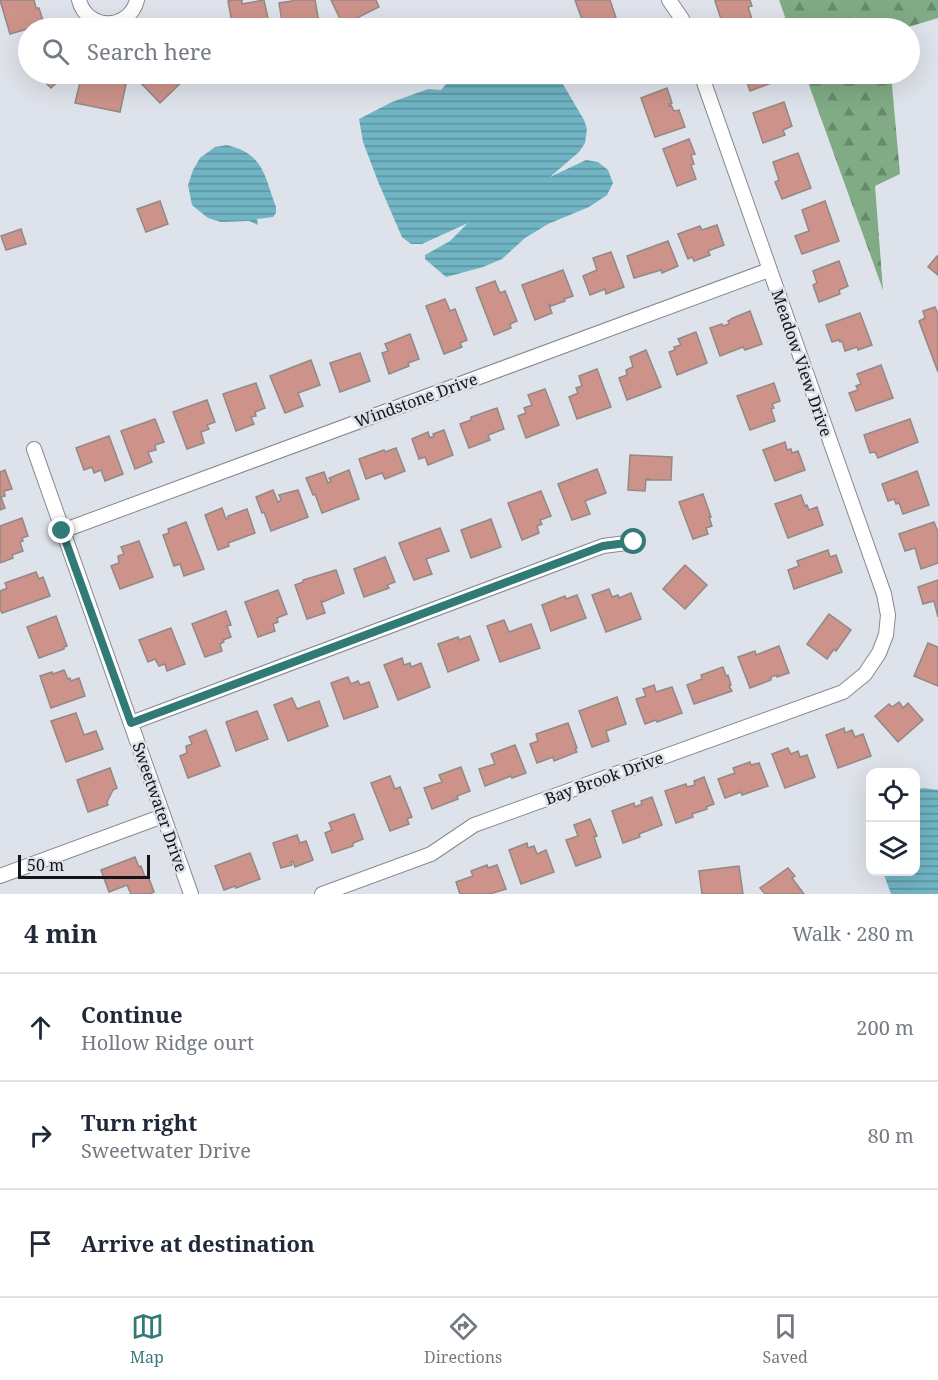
<!DOCTYPE html>
<meta charset="utf-8">
<style>
body{margin:0;font-family:"Noto Serif",serif;background:#f6f6f7;color:#1f2937}
.controls{position:absolute;right:18px;bottom:18px;display:grid;overflow:hidden;border-radius:12px;box-shadow:0 6px 24px #0002}
.controls button{width:54px;height:54px;display:grid;place-items:center;padding:0;border:0;border-bottom:2px solid #e0e1e3;background:#fff;color:#1f2937;font:30px sans-serif}
.scale{position:absolute;left:18px;bottom:15px;width:132px;box-sizing:border-box;padding-left:6px;border:3px solid #141518;border-top:0;font-size:16px;line-height:21px;white-space:nowrap;color:#141518;-webkit-text-stroke:4px #dee2ea;paint-order:stroke}
.stop{position:absolute;width:18px;height:18px;margin:-14px;border:4px solid #327a76;border-radius:50%;background:#fff}
.stop.end{background:#327a76;border-color:#fff;box-shadow:0 2px 6px #0008}
.list{margin:0;padding:0;list-style:none}
h2{display:flex;justify-content:space-between;align-items:center;height:78px;margin:0;padding:0 24px;font-size:26px}
h2 small{font-size:20px;font-weight:400;color:#747a83}
.list li{display:grid;grid-template-columns:39px 1fr auto;gap:18px;align-items:center;box-sizing:border-box;height:108px;padding:0 24px;border-top:2px solid #e0e1e3}
.list b{display:block;font-size:22px;white-space:nowrap}
.list p{margin:0;font-size:20px;white-space:nowrap;color:#747a83}
.list em{font-size:20px;font-style:normal;color:#747a83}
.icon{flex:none;width:33px;height:33px;fill:none;stroke:currentColor;stroke-width:2;stroke-linecap:round;stroke-linejoin:round}
.map{position:relative;flex:none;width:938px;height:894px;overflow:hidden}
.search{position:absolute;background:#fff;box-shadow:0 6px 24px #0002;left:18px;right:18px;top:18px;height:66px;display:flex;align-items:center;gap:15px;box-sizing:border-box;padding:0 21px;border-radius:33px;color:#747a83;font-size:22px}
.sheet{height:402px;background:#fff}
nav{display:flex;justify-content:space-around;align-items:center;box-sizing:border-box;height:84px;border-top:2px solid #e0e1e3;background:#fff;font-size:16px;color:#747a83}
nav a{display:grid;justify-items:center;gap:3px}
nav .on{color:#327a76}
.map>svg:first-child{display:block}
.forest{fill:url(#forest-firs)}
.water{fill:url(#water-rules)}
.building{fill:#cd938a;stroke:#928886;stroke-width:1.5}
.lines{fill:none;stroke-linecap:round;stroke-linejoin:round}
.minor-casing{stroke:#868a91;stroke-width:16}
.minor{stroke:#fff;stroke-width:14}
.route{stroke:#327a76;stroke-width:8}
.labels{text-anchor:middle;dominant-baseline:central;stroke-width:5;stroke-linejoin:round;paint-order:stroke}
.street-label{font-size:16px;fill:#141518;stroke:#dee2ea}
</style>
<div class="map">
<svg width="938" height="894" viewBox="0 0 938 894">
<defs>
<pattern id="forest-firs" width="22" height="20" patternUnits="userSpaceOnUse" patternTransform="scale(1.5)"><rect width="22" height="20" fill="#80ab85"/><path d="M5 1l3.5 6h-7zM16 11l3.5 6h-7z" fill="#688a6c"/></pattern>
<pattern id="water-rules" width="6" height="5" patternUnits="userSpaceOnUse" patternTransform="scale(1.5)"><rect width="6" height="5" fill="#71b5c4"/><path d="M0 2.5h6" fill="none" stroke="#5c929e"/></pattern>
</defs>
<rect width="100%" height="100%" fill="#dee2ea"/>
<!-- forest -->
<g class="forest">
<path d="M 779,0 L 938,0 L 938,18 L 905,28 L 789,28 Z"/>
<path d="M 805,74 L 891,74 L 900,174 L 875,186 L 883,290 Z"/>
</g>
<!-- water -->
<g class="water">
<path d="M 461,74 L 557,74 L 584,120 L 587,129 L 585,143 L 579,152 L 550,177 L 586,160 L 598,162 L 608,170 L 613,183 L 607,195 L 589,207 L 548,224 L 525,238 L 502,259 L 483,267 L 446,277 L 425,259 L 425,255 L 450,241 L 468,223 L 422,244 L 411,244 L 402,237 L 379,184 L 363,142 L 359,119 L 392,102 L 428,89 L 441,90 L 452,77 Z"/>
<path d="M 227,145 C 264,154 264,175 276,207 L 276,213 L 273,217 L 257,219 L 258,225 L 249,221 L 221,222 L 208,218 L 192,205 L 188,185 L 193,170 L 200,158 L 215,147 Z"/>
<path d="M 924,788 L 938,790 L 938,894 L 891,894 L 883,872 L 916,872 L 916,789 Z"/>
</g>
<!-- building -->
<g class="building">
<path d="M 0,0 L 34,0 L 36,8 L 39,8 L 44,24 L 10,34 Z"/>
<path d="M 233,0 L 242,0 L 242,4 L 264,0 L 270,28 L 233,28 L 228,1 Z"/>
<path d="M 292,0 L 315,0 L 320,28 L 283,28 L 279,3 L 292,1 Z"/>
<path d="M 331,0 L 376,0 L 379,7 L 343,25 Z"/>
<path d="M 575,0 L 610,0 L 618,24 L 605,28 L 593,28 L 592,26 L 585,28 Z"/>
<path d="M 717,0 L 750,0 L 752,6 L 748,7 L 753,22 L 751,23 L 754,28 L 725,28 L 727,28 L 725,21 L 722,22 L 715,1 Z"/>
<path d="M 204,21 L 205,25 L 220,21 L 222,28 L 181,28 L 180,26 Z"/>
<path d="M 28,49 L 28,64 L 21,56 Z"/>
<path d="M 37,74 L 66,74 L 51,88 Z"/>
<path d="M 82,74 L 112,74 L 111,81 L 126,84 L 120,112 L 75,103 Z"/>
<path d="M 143,74 L 190,74 L 160,103 L 137,79 Z"/>
<path d="M 744,74 L 771,74 L 774,82 L 750,91 Z"/>
<path d="M 667,88 L 672,103 L 669,104 L 669,106 L 671,105 L 674,111 L 679,110 L 685,127 L 655,137 L 641,98 Z"/>
<path d="M 784,102 L 792,126 L 783,130 L 785,135 L 763,143 L 753,113 Z"/>
<path d="M 689,139 L 695,154 L 691,155 L 694,164 L 691,165 L 696,179 L 677,186 L 663,149 Z"/>
<path d="M 798,153 L 811,188 L 782,199 L 775,182 L 779,180 L 773,162 Z"/>
<path d="M 160,201 L 168,224 L 146,232 L 137,209 Z"/>
<path d="M 825,201 L 839,241 L 802,254 L 795,236 L 809,231 L 802,210 Z"/>
<path d="M 717,225 L 724,245 L 708,251 L 710,255 L 694,261 L 692,257 L 688,259 L 678,234 L 700,226 L 702,230 Z"/>
<path d="M 21,229 L 26,244 L 6,250 L 1,236 Z"/>
<path d="M 668,241 L 678,266 L 662,273 L 661,270 L 634,278 L 627,256 Z"/>
<path d="M 611,252 L 624,287 L 606,294 L 605,289 L 590,295 L 583,276 L 597,270 L 593,258 Z"/>
<path d="M 937,256 L 938,256 L 938,275 L 928,267 Z"/>
<path d="M 839,261 L 848,286 L 839,290 L 840,294 L 819,302 L 813,285 L 817,283 L 813,271 Z"/>
<path d="M 563,270 L 573,296 L 564,299 L 565,301 L 551,306 L 550,304 L 549,305 L 552,313 L 535,320 L 522,285 Z"/>
<path d="M 495,281 L 500,293 L 505,291 L 517,321 L 510,324 L 511,328 L 494,335 L 476,288 Z"/>
<path d="M 445,299 L 450,311 L 455,309 L 467,340 L 460,343 L 462,347 L 444,354 L 426,306 Z"/>
<path d="M 935,307 L 938,314 L 938,372 L 919,321 L 925,318 L 923,311 Z"/>
<path d="M 750,311 L 762,344 L 745,350 L 743,347 L 720,356 L 710,328 L 722,324 L 723,326 L 729,324 L 728,321 L 733,318 Z"/>
<path d="M 860,313 L 872,345 L 858,350 L 857,347 L 845,351 L 842,341 L 840,342 L 839,340 L 832,342 L 826,325 Z"/>
<path d="M 696,332 L 707,363 L 677,375 L 669,352 L 675,350 L 674,347 L 681,345 L 678,339 Z"/>
<path d="M 410,334 L 419,359 L 408,363 L 409,366 L 389,374 L 382,353 L 388,351 L 385,344 Z"/>
<path d="M 646,350 L 661,387 L 627,400 L 619,378 L 627,375 L 626,370 L 633,367 L 630,357 Z"/>
<path d="M 360,353 L 370,381 L 340,392 L 330,363 Z"/>
<path d="M 311,360 L 320,385 L 298,393 L 303,406 L 285,413 L 270,376 Z"/>
<path d="M 881,365 L 893,398 L 856,411 L 849,393 L 858,390 L 856,386 L 861,384 L 857,374 Z"/>
<path d="M 597,369 L 611,407 L 577,419 L 569,397 L 578,393 L 576,388 L 582,386 L 579,376 Z"/>
<path d="M 256,383 L 265,408 L 255,412 L 256,416 L 251,417 L 254,424 L 236,431 L 223,394 Z"/>
<path d="M 774,383 L 780,401 L 772,404 L 774,408 L 771,409 L 775,421 L 750,430 L 737,396 Z"/>
<path d="M 545,389 L 559,425 L 526,438 L 518,416 L 526,413 L 524,408 L 532,405 L 528,395 Z"/>
<path d="M 207,400 L 215,422 L 207,425 L 209,429 L 201,432 L 204,443 L 187,449 L 173,412 Z"/>
<path d="M 497,408 L 504,429 L 488,435 L 490,440 L 469,448 L 460,424 L 471,420 L 471,417 Z"/>
<path d="M 155,419 L 164,442 L 155,445 L 156,450 L 148,452 L 152,462 L 135,469 L 121,431 Z"/>
<path d="M 910,419 L 918,442 L 878,458 L 875,452 L 870,453 L 864,435 Z"/>
<path d="M 444,430 L 453,455 L 428,465 L 425,457 L 419,459 L 412,439 L 428,432 L 430,438 L 434,436 L 433,434 Z"/>
<path d="M 109,436 L 123,474 L 105,481 L 101,470 L 94,473 L 92,467 L 84,470 L 76,448 Z"/>
<path d="M 785,442 L 787,450 L 791,449 L 792,453 L 798,451 L 805,470 L 775,481 L 763,450 Z"/>
<path d="M 396,448 L 405,471 L 385,479 L 382,473 L 366,479 L 359,459 L 384,450 L 385,452 Z"/>
<path d="M 630,455 L 672,457 L 671,480 L 648,480 L 649,479 L 646,479 L 645,491 L 628,490 Z"/>
<path d="M 597,469 L 606,493 L 585,501 L 590,514 L 572,520 L 558,484 Z"/>
<path d="M 5,470 L 12,489 L 4,491 L 5,496 L 1,497 L 5,508 L 0,510 L 0,472 Z"/>
<path d="M 349,470 L 359,499 L 322,513 L 315,494 L 313,495 L 306,478 L 324,472 L 328,483 L 331,481 L 329,478 Z"/>
<path d="M 917,471 L 929,505 L 903,514 L 899,503 L 896,504 L 894,499 L 888,501 L 882,484 Z"/>
<path d="M 273,490 L 278,502 L 281,500 L 279,495 L 298,490 L 308,517 L 271,531 L 264,512 L 262,513 L 256,497 Z"/>
<path d="M 541,491 L 551,516 L 540,520 L 542,524 L 537,526 L 539,533 L 522,540 L 508,503 Z"/>
<path d="M 703,494 L 711,517 L 709,517 L 712,526 L 706,528 L 708,534 L 693,539 L 679,502 Z"/>
<path d="M 801,495 L 805,506 L 807,505 L 809,510 L 817,507 L 823,525 L 788,538 L 775,504 Z"/>
<path d="M 222,508 L 226,519 L 228,518 L 228,516 L 247,509 L 255,533 L 228,543 L 229,546 L 218,550 L 205,515 Z"/>
<path d="M 22,518 L 28,536 L 22,538 L 23,541 L 20,542 L 23,551 L 12,555 L 13,558 L 0,563 L 0,526 Z"/>
<path d="M 491,519 L 501,547 L 471,558 L 461,530 Z"/>
<path d="M 186,522 L 204,569 L 184,576 L 180,564 L 174,566 L 163,535 L 169,533 L 168,529 Z"/>
<path d="M 934,522 L 938,532 L 938,563 L 921,569 L 915,548 L 905,551 L 899,534 Z"/>
<path d="M 440,528 L 449,551 L 426,559 L 432,574 L 414,580 L 399,543 Z"/>
<path d="M 139,541 L 153,577 L 120,589 L 111,566 L 119,563 L 118,556 L 124,554 L 121,547 Z"/>
<path d="M 828,550 L 830,557 L 836,555 L 842,572 L 794,589 L 788,570 L 799,566 L 797,561 Z"/>
<path d="M 385,557 L 395,582 L 387,585 L 389,588 L 364,597 L 354,569 Z"/>
<path d="M 685,565 L 707,585 L 685,609 L 663,589 Z"/>
<path d="M 336,570 L 344,593 L 323,602 L 321,601 L 325,613 L 307,619 L 295,585 L 303,582 L 303,580 Z"/>
<path d="M 36,572 L 39,579 L 43,577 L 50,596 L 2,613 L 0,609 L 0,591 L 7,588 L 5,583 Z"/>
<path d="M 938,580 L 938,617 L 934,601 L 923,604 L 918,587 Z"/>
<path d="M 609,589 L 612,597 L 618,595 L 619,598 L 631,593 L 641,619 L 606,632 L 592,595 Z"/>
<path d="M 278,590 L 287,614 L 277,618 L 278,622 L 273,624 L 275,631 L 258,637 L 245,602 Z"/>
<path d="M 577,595 L 586,618 L 551,631 L 542,605 L 565,596 L 566,599 Z"/>
<path d="M 226,611 L 231,625 L 227,626 L 231,637 L 223,640 L 224,642 L 220,644 L 222,651 L 205,657 L 192,624 Z"/>
<path d="M 829,614 L 851,630 L 836,651 L 834,649 L 827,659 L 807,644 Z"/>
<path d="M 56,616 L 67,646 L 64,647 L 64,649 L 39,658 L 27,627 Z"/>
<path d="M 504,620 L 509,632 L 531,624 L 540,648 L 500,662 L 487,626 Z"/>
<path d="M 171,628 L 185,664 L 167,671 L 165,664 L 159,666 L 155,659 L 148,662 L 139,640 Z"/>
<path d="M 470,636 L 479,660 L 448,672 L 438,644 L 458,637 L 459,640 Z"/>
<path d="M 928,643 L 938,647 L 938,686 L 914,676 Z"/>
<path d="M 779,646 L 789,673 L 777,677 L 777,675 L 771,677 L 771,680 L 750,688 L 738,657 L 755,651 L 756,655 Z"/>
<path d="M 402,658 L 404,665 L 410,663 L 411,667 L 421,663 L 430,687 L 398,700 L 384,665 Z"/>
<path d="M 723,667 L 726,676 L 728,675 L 731,685 L 729,686 L 732,691 L 694,704 L 687,685 L 702,679 L 701,675 Z"/>
<path d="M 64,670 L 68,679 L 70,678 L 71,681 L 79,678 L 85,696 L 51,708 L 40,676 L 52,672 L 53,674 Z"/>
<path d="M 348,677 L 351,684 L 358,681 L 360,685 L 369,682 L 378,707 L 344,719 L 331,683 Z"/>
<path d="M 654,685 L 656,692 L 672,687 L 682,713 L 657,722 L 656,720 L 645,724 L 636,699 L 646,696 L 643,689 Z"/>
<path d="M 617,697 L 626,724 L 606,731 L 609,741 L 592,747 L 579,711 Z"/>
<path d="M 292,698 L 297,709 L 319,701 L 328,726 L 288,741 L 274,705 Z"/>
<path d="M 899,702 L 903,708 L 908,703 L 923,720 L 898,742 L 875,716 L 889,704 L 892,707 Z"/>
<path d="M 257,711 L 268,739 L 236,751 L 226,722 Z"/>
<path d="M 76,713 L 84,735 L 96,731 L 103,749 L 66,762 L 51,721 Z"/>
<path d="M 568,723 L 577,748 L 575,749 L 577,752 L 554,761 L 553,757 L 537,763 L 530,744 L 538,741 L 536,734 Z"/>
<path d="M 844,728 L 845,733 L 852,730 L 855,737 L 863,734 L 871,756 L 838,768 L 826,735 Z"/>
<path d="M 206,730 L 220,766 L 188,778 L 180,756 L 187,753 L 186,746 L 192,744 L 189,737 Z"/>
<path d="M 515,745 L 526,773 L 512,778 L 511,776 L 485,786 L 479,769 L 495,764 L 491,754 Z"/>
<path d="M 788,748 L 791,754 L 798,751 L 800,757 L 807,755 L 815,777 L 785,788 L 772,754 Z"/>
<path d="M 750,762 L 751,765 L 759,763 L 768,786 L 742,795 L 741,792 L 725,798 L 718,779 L 735,773 L 733,768 Z"/>
<path d="M 461,767 L 470,791 L 457,796 L 458,799 L 432,809 L 424,788 L 442,782 L 439,775 Z"/>
<path d="M 110,768 L 117,788 L 113,790 L 107,802 L 108,805 L 88,812 L 77,780 Z"/>
<path d="M 390,776 L 395,789 L 400,787 L 412,817 L 407,819 L 409,824 L 390,831 L 371,783 Z"/>
<path d="M 704,777 L 714,804 L 706,807 L 707,809 L 692,814 L 693,817 L 676,823 L 665,791 L 686,784 L 687,787 L 695,785 L 694,781 Z"/>
<path d="M 652,797 L 662,825 L 639,834 L 640,837 L 623,843 L 612,811 L 634,803 L 635,807 L 642,804 L 641,801 Z"/>
<path d="M 354,814 L 363,839 L 353,843 L 353,846 L 332,853 L 325,833 L 332,830 L 329,823 Z"/>
<path d="M 590,819 L 597,836 L 594,837 L 601,857 L 576,866 L 566,840 L 578,836 L 574,825 Z"/>
<path d="M 297,835 L 300,843 L 306,841 L 313,860 L 295,867 L 293,861 L 291,862 L 292,865 L 281,868 L 273,843 Z"/>
<path d="M 527,843 L 528,848 L 534,846 L 537,854 L 546,850 L 554,872 L 521,884 L 509,850 Z"/>
<path d="M 250,853 L 260,879 L 236,888 L 235,886 L 224,890 L 215,866 Z"/>
<path d="M 135,857 L 139,867 L 141,866 L 145,877 L 148,876 L 154,892 L 150,894 L 131,894 L 127,885 L 109,892 L 101,870 Z"/>
<path d="M 487,865 L 488,868 L 497,865 L 506,889 L 490,894 L 460,894 L 456,882 L 473,876 L 471,871 Z"/>
<path d="M 739,866 L 743,894 L 702,894 L 699,871 Z"/>
<path d="M 788,868 L 795,876 L 792,878 L 804,894 L 765,894 L 760,888 Z"/>
</g>
<g class="lines">
<defs>
<g id="minor">
<path d="M 79,0 C 87,31 129,31 137,0"/>
<path d="M 669,0 L 682,19 L 685,28"/>
<path d="M 34,449 L 191,894"/>
<path d="M 62,531 L 769,270"/>
<path d="M 131,723 L 603,546 L 634,542"/>
<path d="M 0,876 L 163,816"/>
<path d="M 322,894 L 431,854 L 474,825 L 843,692 L 865,674 L 879,653 L 886,635 L 888,615 L 884,594 L 701,74"/>
</g>
</defs>
<!-- minor casing -->
<use href="#minor" class="minor-casing"/>
<!-- minor -->
<use href="#minor" class="minor"/>
</g>
<g class="lines">
<!-- route -->
<path class="route" d="M 62,531 L 131,723 L 603,546 L 634,542"/>
</g>
<g class="labels">
<!-- street labels -->
<g class="street-label">
<text transform="translate(802 363) rotate(71)">Meadow View Drive</text>
<text transform="translate(416 400) rotate(-20)">Windstone Drive</text>
<text transform="translate(604 778) rotate(-20)">Bay Brook Drive</text>
<text transform="translate(160 807) rotate(71)">Sweetwater Drive</text>
</g>
</g>
</svg>
<div class="controls">
<button><svg class="icon" aria-label="locate" viewBox="0 0 24 24"><circle cx="12" cy="12" r="6"/><path d="M12 2v4M12 18v4M2 12h4M18 12h4"/></svg></button>
<button><svg class="icon" aria-label="layers" viewBox="0 0 24 24"><path d="M12 4l9 5-9 5-9-5zM3 14l9 5 9-5"/></svg></button>
</div>
<div class="scale">50 m</div>
<div class="stop" style="left:634px;top:542px"></div>
<div class="stop end" style="left:62px;top:531px"></div>
<div class="search"><svg class="icon" aria-label="search" viewBox="0 0 24 24"><circle cx="10" cy="10" r="6"/><path d="M15 15l6 6"/></svg>Search here</div>
</div>
<section class="sheet">
<h2>4 min<small>Walk · 280 m</small></h2>
<ul class="list">
<li><svg class="icon" aria-label="ahead" viewBox="0 0 24 24"><path d="M12 20V5M6 11l6-6 6 6"/></svg><div><b>Continue</b><p>Hollow Ridge ourt</p></div><em>200 m</em></li>
<li><svg class="icon" aria-label="right" viewBox="0 0 24 24"><path d="M7 20v-9h11M14 6l5 5-5 5"/></svg><div><b>Turn right</b><p>Sweetwater Drive</p></div><em>80 m</em></li>
<li><svg class="icon" aria-label="arrive" viewBox="0 0 24 24"><path d="M6 21V4h12l-3 4 3 4H6"/></svg><div><b>Arrive at destination</b></div></li>
</ul>
</section>
<nav>
<a class="on"><svg class="icon" aria-label="map" viewBox="0 0 24 24"><path d="M3 6l6-2 6 2 6-2v14l-6 2-6-2-6 2zM9 4v14M15 6v14"/></svg>Map</a>
<a><svg class="icon" aria-label="directions" viewBox="0 0 24 24"><path d="M12 3l9 9-9 9-9-9zM9 14v-3h6M13 9l2 2-2 2"/></svg>Directions</a>
<a><svg class="icon" aria-label="saved" viewBox="0 0 24 24"><path d="M7 4h10v16l-5-4-5 4z"/></svg>Saved</a>
</nav>
